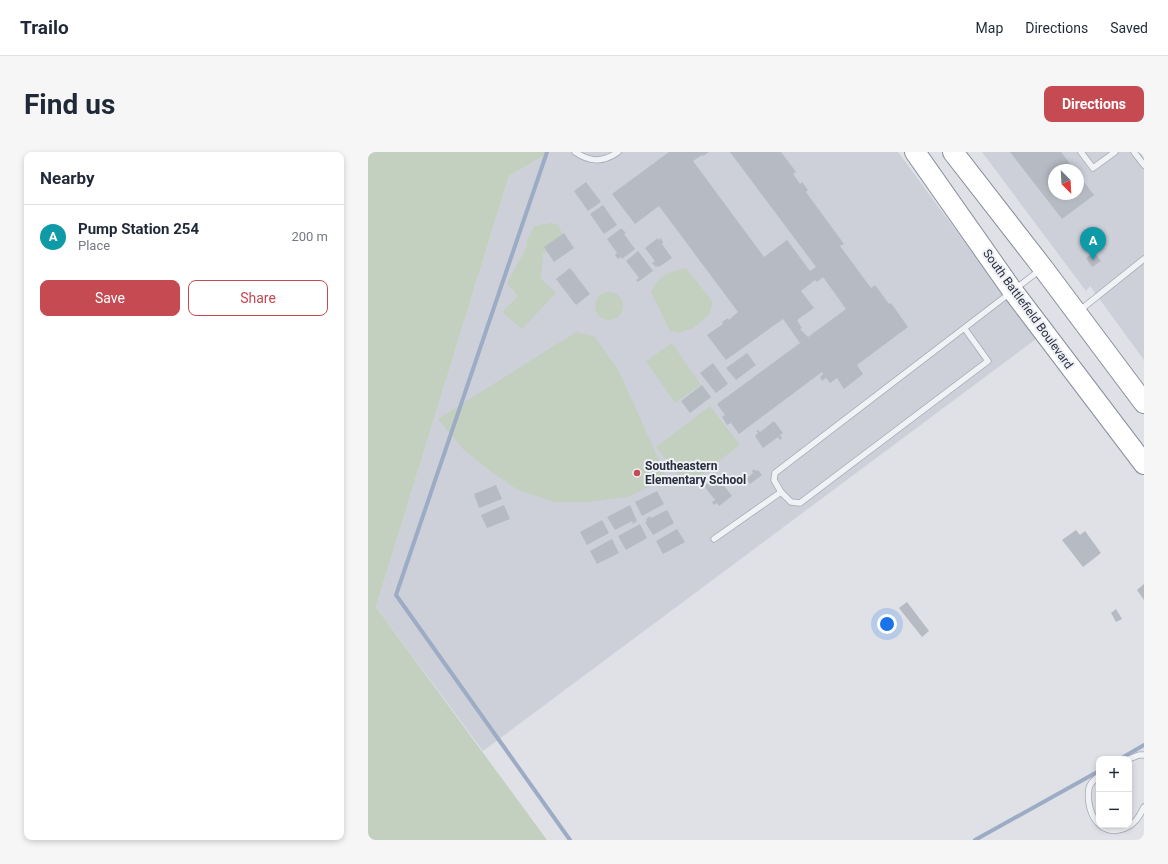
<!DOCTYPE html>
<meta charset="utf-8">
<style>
body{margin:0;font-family:Roboto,sans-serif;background:#f6f6f7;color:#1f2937}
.controls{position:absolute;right:12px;bottom:12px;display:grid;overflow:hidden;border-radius:8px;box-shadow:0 2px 6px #0003}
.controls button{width:36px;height:36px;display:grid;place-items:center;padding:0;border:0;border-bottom:1px solid #e0e1e3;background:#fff;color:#1f2937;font:20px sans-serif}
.compass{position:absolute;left:680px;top:12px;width:36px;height:36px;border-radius:50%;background:#fff;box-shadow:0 2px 6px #0003;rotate:156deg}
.you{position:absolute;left:519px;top:472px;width:14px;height:14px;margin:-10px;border:3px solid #fff;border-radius:50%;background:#1a73e8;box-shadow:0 0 0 6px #1a73e833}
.badge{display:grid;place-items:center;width:26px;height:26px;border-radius:50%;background:#c54a52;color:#fff;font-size:13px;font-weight:700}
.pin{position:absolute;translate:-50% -33px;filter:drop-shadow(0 1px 2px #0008)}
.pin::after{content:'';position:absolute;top:21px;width:14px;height:12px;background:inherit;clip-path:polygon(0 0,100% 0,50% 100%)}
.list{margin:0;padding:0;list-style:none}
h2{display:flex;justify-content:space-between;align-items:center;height:52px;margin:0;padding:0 16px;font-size:17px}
h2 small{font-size:13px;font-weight:400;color:#747a83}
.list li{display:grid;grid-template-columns:26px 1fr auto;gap:12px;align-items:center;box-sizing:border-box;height:64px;padding:0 16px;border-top:1px solid #e0e1e3}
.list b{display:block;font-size:15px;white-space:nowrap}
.list p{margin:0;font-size:13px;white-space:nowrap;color:#747a83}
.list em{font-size:13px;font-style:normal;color:#747a83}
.actions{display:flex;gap:8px;padding:12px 16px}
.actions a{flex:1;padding:9px 0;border:1px solid #c54a52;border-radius:8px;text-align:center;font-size:14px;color:#c54a52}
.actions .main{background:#c54a52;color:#fff}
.map{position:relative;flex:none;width:776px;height:688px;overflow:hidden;border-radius:8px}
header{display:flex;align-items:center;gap:24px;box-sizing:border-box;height:56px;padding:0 20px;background:#fff;border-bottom:1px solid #e0e1e3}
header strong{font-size:19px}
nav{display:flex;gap:22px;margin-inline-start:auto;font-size:14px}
.intro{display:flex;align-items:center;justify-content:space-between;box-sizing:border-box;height:96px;padding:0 24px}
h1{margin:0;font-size:28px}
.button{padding:10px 18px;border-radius:8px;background:#c54a52;color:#fff;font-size:14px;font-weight:700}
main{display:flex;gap:24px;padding:0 24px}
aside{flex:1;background:#fff;border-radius:8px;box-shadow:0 2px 6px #0003}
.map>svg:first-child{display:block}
.built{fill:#cdd0d9;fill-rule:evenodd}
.green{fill:#c3d0c0}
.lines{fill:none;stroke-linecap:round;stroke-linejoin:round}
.stream{stroke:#9cacc5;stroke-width:4}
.building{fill:#b6bac3;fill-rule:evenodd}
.lane-casing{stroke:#a5a8b1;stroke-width:7}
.highway-casing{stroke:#878e9d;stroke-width:22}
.lane{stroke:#f1f2f6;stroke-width:5.5}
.highway{stroke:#fff;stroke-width:20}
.poi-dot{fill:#c54a52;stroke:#eef0f5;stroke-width:1.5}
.labels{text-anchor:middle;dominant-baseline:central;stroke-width:4;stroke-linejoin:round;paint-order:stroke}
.street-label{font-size:12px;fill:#292e3d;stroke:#eef0f5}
.poi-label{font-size:12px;font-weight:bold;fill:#292e3d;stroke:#eef0f5;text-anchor:start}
</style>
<header>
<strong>Trailo</strong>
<nav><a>Map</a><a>Directions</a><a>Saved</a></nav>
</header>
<div class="intro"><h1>Find us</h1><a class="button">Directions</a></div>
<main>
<aside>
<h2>Nearby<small></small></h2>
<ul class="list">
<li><span class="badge" style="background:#0f9aa8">A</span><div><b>Pump Station 254</b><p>Place</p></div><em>200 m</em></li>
</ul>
<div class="actions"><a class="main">Save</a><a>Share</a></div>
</aside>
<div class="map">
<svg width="776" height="688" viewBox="0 0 776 688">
<rect width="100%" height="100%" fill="#dfe1e7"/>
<!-- built -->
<g class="built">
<path d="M 182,0 L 530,0 L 668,187 L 115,599 L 8,455 L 141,24 Z"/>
<path d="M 614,0 L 776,0 L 776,208 L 722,134 L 718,139 ZM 686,18 L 710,18 L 710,42 L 686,42 Z"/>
</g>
<!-- green -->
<g class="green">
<path d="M 0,0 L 182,0 L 141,24 L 8,455 L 179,688 L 0,688 Z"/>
<path d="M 183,71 L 190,73 L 195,83 L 185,99 L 175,101 L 173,127 L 188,141 L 154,177 L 134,160 L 150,144 L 139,131 L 158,96 L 159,88 L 166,74 Z"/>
<path d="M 318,116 L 345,150 L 341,163 L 325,176 L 311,181 L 302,179 L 283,140 C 291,123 300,120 318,116 Z"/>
<circle cx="241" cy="154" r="14"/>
<path d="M 208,180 L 226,184 L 251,219 L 299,326 L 260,345 L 221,350 L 187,350 L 150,338 L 122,319 L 94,296 L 70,267 Z"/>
<path d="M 304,191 L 333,233 L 307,251 L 278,209 Z"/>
<path d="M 342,254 L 372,293 L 319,334 L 288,295 Z"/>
</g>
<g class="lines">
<!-- stream -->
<g class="stream">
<path d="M 179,0 L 28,443 L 202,688"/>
<path d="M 752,607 L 776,593"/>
<path d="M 607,688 L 731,619"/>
</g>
</g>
<!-- building -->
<g class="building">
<path d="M 301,0 L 341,0 L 335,4 L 334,3 L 325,9 L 396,105 L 419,88 L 442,119 L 448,115 L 362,0 L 413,0 L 428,20 L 425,22 L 432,32 L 434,30 L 440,38 L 438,40 L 476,92 L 472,94 L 503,136 L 507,133 L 521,152 L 523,151 L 540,175 L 489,213 L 495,222 L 476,237 L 469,226 L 462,231 L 458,226 L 454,229 L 452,225 L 455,222 L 454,220 L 371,282 L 363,271 L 359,273 L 354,265 L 357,263 L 349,252 L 432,191 L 415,167 L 358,208 L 339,183 L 355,172 L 354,170 L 360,166 L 361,168 L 370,160 L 291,54 L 267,72 L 244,42 ZM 455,125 L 478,157 L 440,185 L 432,177 L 434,176 L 429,168 L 446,156 L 433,139 L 447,128 L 449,130 Z"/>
<path d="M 642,0 L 693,0 L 707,18 L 686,18 L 686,42 L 710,42 L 710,22 L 726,43 L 694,67 Z"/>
<path d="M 218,30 L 233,50 L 220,59 L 206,39 Z"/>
<path d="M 235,53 L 249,73 L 236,82 L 222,62 Z"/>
<path d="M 252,77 L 254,77 L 258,81 L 256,82 L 267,97 L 254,107 L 253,105 L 250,107 L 247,103 L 249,101 L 239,87 Z"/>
<path d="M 196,81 L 206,96 L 186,110 L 176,95 Z"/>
<path d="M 290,86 L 291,88 L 293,86 L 295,90 L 294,92 L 304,106 L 291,115 L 290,114 L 288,115 L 284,111 L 287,109 L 277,96 Z"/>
<path d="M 270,99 L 285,119 L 270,130 L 268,128 L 271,126 L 258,109 Z"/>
<path d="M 726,100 L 733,109 L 724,115 L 718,106 Z"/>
<path d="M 202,116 L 222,142 L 208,153 L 188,127 Z"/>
<path d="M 379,201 L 388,213 L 368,228 L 358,216 Z"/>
<path d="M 345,211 L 360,232 L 348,241 L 332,221 Z"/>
<path d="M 334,233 L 343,245 L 322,261 L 313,249 Z"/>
<path d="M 406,269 L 415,281 L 412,283 L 414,286 L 412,288 L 410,285 L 395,296 L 387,284 L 390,281 L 388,279 L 390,278 L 392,280 Z"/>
<path d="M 386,317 L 388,319 L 390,318 L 394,323 L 382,332 L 378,327 L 385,321 L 384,319 Z"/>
<path d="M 349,324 L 351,327 L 353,325 L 355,328 L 353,330 L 364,344 L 351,354 L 349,351 L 346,353 L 344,350 L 347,348 L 336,334 Z"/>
<path d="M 128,333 L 134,347 L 111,356 L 106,342 Z"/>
<path d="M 289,339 L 296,352 L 274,364 L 267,350 Z"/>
<path d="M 136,353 L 142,367 L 119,376 L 113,363 Z"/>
<path d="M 262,353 L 269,369 L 265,372 L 264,369 L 247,378 L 239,365 Z"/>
<path d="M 299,358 L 306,371 L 285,383 L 277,370 L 279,369 L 278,367 L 282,364 L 283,366 Z"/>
<path d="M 234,368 L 241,381 L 219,393 L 212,380 Z"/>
<path d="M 272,372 L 279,386 L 258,398 L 250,384 Z"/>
<path d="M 309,377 L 317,390 L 295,402 L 288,389 Z"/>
<path d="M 708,378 L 712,383 L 717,379 L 733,401 L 715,415 L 694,388 Z"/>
<path d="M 244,387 L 251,401 L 229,412 L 222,399 Z"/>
<path d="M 776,432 L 776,448 L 769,438 Z"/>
<path d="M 539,450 L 561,479 L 554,485 L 531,456 Z"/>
<path d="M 748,457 L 754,467 L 748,470 L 743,461 Z"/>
</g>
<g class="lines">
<defs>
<g id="lane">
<path d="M 207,0 C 222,10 234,11 250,0"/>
<path d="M 713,0 L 725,16 L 747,0"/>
<path d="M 766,0 L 776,13"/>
<path d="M 711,159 L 776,107"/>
<path d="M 597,177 L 620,209 L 432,351 L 423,350 L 413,340 L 406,328 L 407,321 L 672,118"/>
<path d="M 346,387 L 413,340"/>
<path d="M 761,607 L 771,603 L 776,603"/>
<path d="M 731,624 C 727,627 722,631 721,636 C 719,648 722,664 731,672"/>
<path d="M 732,673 C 743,683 760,678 769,667 C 772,663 774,659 776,655"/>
</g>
<g id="highway">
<path d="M 547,0 L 644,138 L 776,312"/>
<path d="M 585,0 L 675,116 L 776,251"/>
</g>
</defs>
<!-- lane casing -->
<use href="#lane" class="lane-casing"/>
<!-- highway casing -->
<use href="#highway" class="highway-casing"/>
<!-- lane -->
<use href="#lane" class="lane"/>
<!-- highway -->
<use href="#highway" class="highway"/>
</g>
<!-- markers -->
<circle class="poi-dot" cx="269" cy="321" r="4"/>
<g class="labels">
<!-- street labels -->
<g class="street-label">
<text transform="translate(660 157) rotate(54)">South Battlefield Boulevard</text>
</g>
<!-- poi labels -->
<g class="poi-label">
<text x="277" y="314">Southeastern<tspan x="277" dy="14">Elementary School</tspan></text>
</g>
</g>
</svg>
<div class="controls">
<button>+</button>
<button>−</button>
</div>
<svg class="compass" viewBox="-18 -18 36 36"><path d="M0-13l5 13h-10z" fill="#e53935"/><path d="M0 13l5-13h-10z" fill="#747a83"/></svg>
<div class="you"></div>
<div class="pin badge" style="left:725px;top:108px;background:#0f9aa8">A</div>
</div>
</main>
